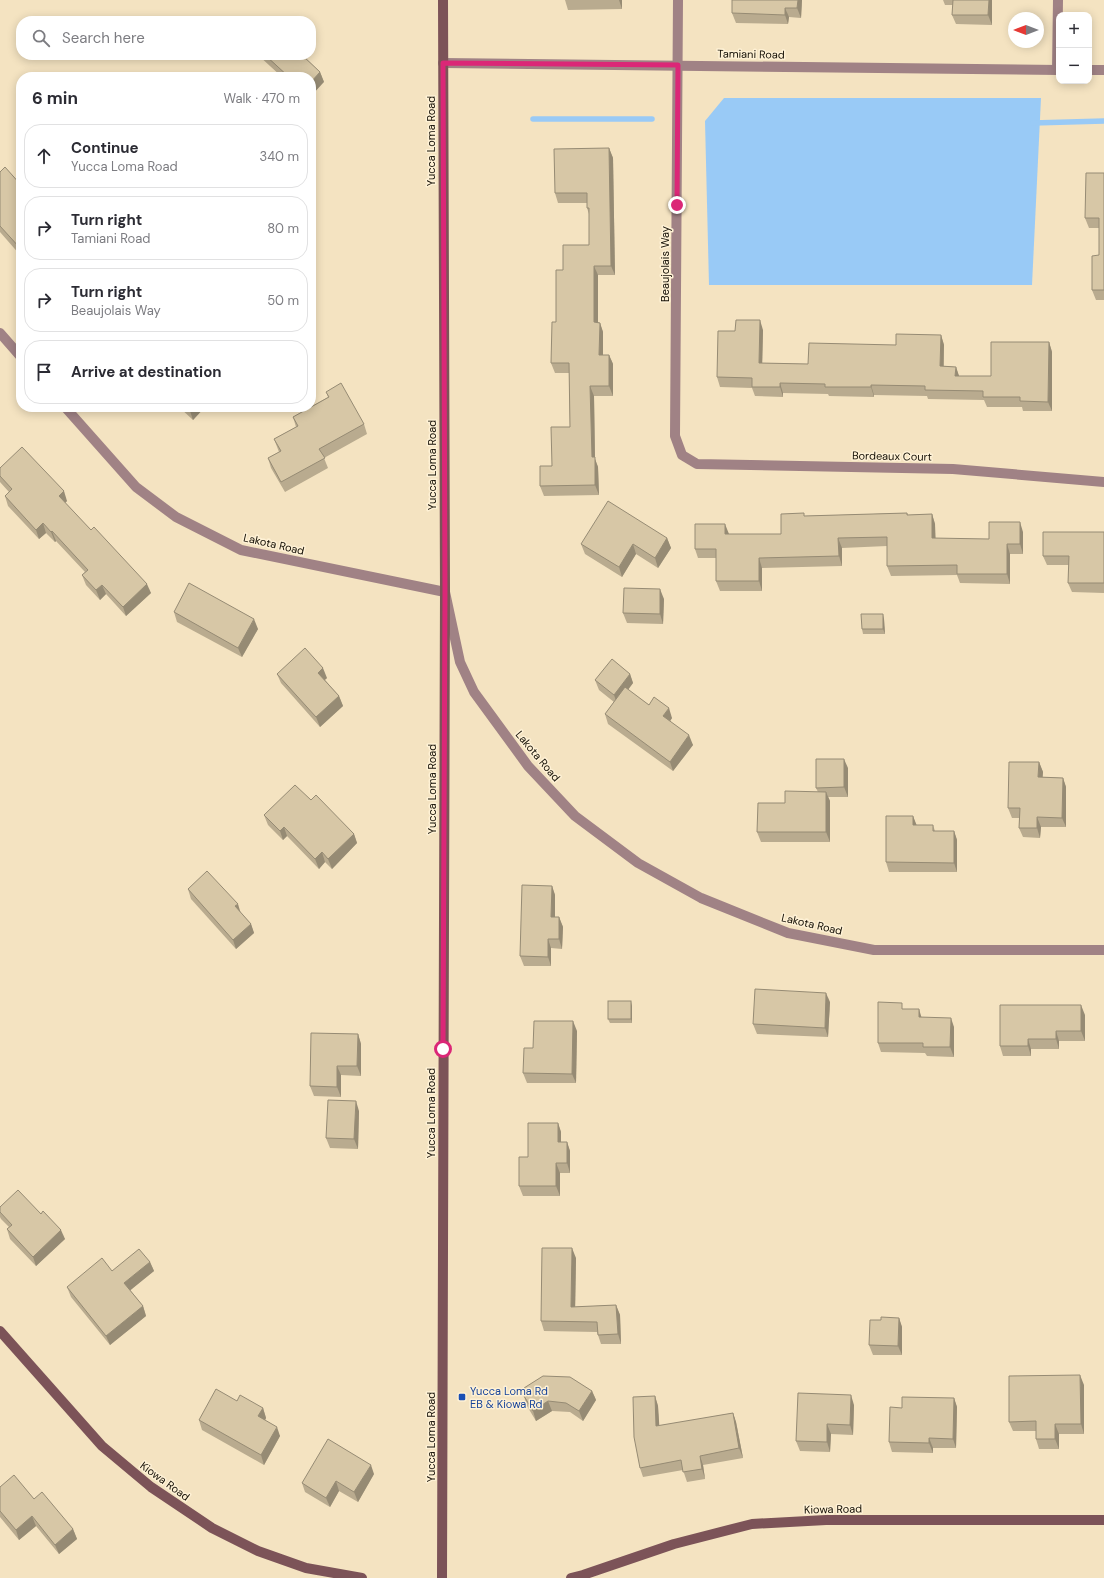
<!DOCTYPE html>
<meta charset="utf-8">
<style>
body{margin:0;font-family:"DM Sans",sans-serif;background:#f2f2f3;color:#2b2b33}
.controls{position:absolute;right:12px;top:12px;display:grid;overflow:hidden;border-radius:8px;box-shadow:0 2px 10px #0003}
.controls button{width:36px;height:36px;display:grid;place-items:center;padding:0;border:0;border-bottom:1px solid #e1e1e2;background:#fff;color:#2b2b33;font:20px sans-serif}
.compass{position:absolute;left:1008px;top:12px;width:36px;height:36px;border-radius:50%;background:#fff;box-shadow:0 2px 10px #0003;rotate:270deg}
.stop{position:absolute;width:12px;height:12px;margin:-9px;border:3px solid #db2777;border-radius:50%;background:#fff}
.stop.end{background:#db2777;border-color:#fff;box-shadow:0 1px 4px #0008}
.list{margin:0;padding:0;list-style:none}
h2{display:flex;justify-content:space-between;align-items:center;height:52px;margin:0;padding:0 16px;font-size:17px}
h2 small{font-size:13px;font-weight:400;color:#7c7c81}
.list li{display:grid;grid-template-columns:26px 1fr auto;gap:12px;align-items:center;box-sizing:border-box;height:64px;margin:0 8px 8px;padding:0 8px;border:1px solid #e1e1e2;border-radius:16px}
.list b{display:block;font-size:15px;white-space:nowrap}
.list p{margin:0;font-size:13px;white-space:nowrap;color:#7c7c81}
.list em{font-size:13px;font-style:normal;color:#7c7c81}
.icon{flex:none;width:22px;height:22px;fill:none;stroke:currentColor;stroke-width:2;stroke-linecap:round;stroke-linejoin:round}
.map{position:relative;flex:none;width:1104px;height:1578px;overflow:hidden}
.search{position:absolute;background:#fff;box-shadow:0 2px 10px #0003;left:16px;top:16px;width:300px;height:44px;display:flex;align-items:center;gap:10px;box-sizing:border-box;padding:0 14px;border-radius:16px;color:#7c7c81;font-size:15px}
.panel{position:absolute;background:#fff;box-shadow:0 2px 10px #0003;left:16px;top:72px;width:300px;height:340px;border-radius:16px}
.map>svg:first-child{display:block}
.water{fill:#99caf6}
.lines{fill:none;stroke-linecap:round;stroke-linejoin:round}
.stream{stroke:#99caf6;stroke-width:5.5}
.street{stroke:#a08285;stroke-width:10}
.secondary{stroke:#7c5358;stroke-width:10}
.wall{fill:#b9ab8f}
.shaded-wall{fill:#968b74}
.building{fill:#d7c7a6;stroke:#968b74}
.route{stroke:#db2777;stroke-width:5}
.transit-dot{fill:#1a4fb4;stroke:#fef1d5;stroke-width:1.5}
.labels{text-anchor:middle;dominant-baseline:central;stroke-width:3;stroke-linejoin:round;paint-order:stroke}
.street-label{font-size:11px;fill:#120d03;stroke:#fef1d5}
.transit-label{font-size:11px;fill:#164399;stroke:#fef1d5;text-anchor:start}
</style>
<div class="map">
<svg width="1104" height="1578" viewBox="0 0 1104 1578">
<rect width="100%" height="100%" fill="#f4e3c1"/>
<!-- water -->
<path class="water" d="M 724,98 L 1041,98 L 1032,285 L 709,285 L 705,121 Z"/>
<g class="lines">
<!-- stream -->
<g class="stream">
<path d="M 533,119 L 652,119"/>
<path d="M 1033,123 L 1104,121"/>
</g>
<!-- street -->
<g class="street">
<path d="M 678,0 L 675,436 L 682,455 L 697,464 L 953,469 L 1104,482"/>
<path d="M 443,63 L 1059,70"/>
<path d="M 1057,70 L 1058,0"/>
<path d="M 1089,70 L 1104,70"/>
<path d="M 0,333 L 21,357"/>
<path d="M 65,407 L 136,487 L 176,517 L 241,550 L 445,592 L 460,662 L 474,692 L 528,766 L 575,816 L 638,863 L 701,898 L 788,933 L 874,950 L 1104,950"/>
</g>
<!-- secondary -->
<g class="secondary">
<path d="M 0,1331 L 102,1446 L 151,1487 L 212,1528 L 258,1551 L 306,1568 L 362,1578"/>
<path d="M 442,1578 L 445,592 L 443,0"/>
<path d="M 571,1578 L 583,1575 L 674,1544 L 752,1524 L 826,1520 L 1104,1520"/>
</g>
</g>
<!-- wall -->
<g class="wall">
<path d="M 565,0 L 622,0 L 622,9 L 568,10 Z"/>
<path d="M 732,0 L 802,0 L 801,18 L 789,17 L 788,24 L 736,23 L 732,13 Z"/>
<path d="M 943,0 L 992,0 L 992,25 L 956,24 L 952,15 L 953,5 L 945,5 Z"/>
<path d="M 258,55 L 302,55 L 320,72 L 324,82 L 311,77 L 282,77 Z"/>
<path d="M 609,148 L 613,158 L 615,275 L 598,275 L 598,322 L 600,323 L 603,332 L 603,355 L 609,355 L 613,364 L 613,396 L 594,396 L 595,459 L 598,467 L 599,495 L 544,496 L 540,486 L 552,466 L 570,427 L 569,373 L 555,373 L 551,363 L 563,270 L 589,245 L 589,214 L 587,208 L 587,203 L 558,203 L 555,193 Z"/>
<path d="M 0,172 L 21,185 L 21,256 L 0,232 Z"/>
<path d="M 1104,173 L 1104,300 L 1096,300 L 1092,290 L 1099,255 L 1099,228 L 1089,228 L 1085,218 Z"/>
<path d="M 763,330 L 762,363 L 808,364 L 941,335 L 944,345 L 944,366 L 956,367 L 959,376 L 991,376 L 1049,342 L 1052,352 L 1052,411 L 1023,411 L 1022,407 L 987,407 L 984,400 L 928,399 L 927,396 L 874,395 L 874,397 L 829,396 L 828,394 L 783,393 L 783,397 L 755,396 L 752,388 L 720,387 L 717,377 L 735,331 Z"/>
<path d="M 326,392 L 364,424 L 367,434 L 324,458 L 328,468 L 285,492 L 271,468 L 268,458 L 279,452 L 274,439 L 296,427 L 293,417 L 328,397 Z"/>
<path d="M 179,407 L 205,407 L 193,420 Z"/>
<path d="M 0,468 L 67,501 L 65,503 L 151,593 L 126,616 L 106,594 L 100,600 L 86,585 L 82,575 L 85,572 L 56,541 L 55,542 L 46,533 L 39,539 L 8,506 L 5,496 L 9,492 L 0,482 Z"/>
<path d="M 907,513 L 908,515 L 932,514 L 935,524 L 935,539 L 989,539 L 1023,532 L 1023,554 L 1010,554 L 1010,584 L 960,583 L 957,575 L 891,576 L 887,566 L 887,546 L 842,548 L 842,566 L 762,568 L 762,591 L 720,591 L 716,581 L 716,558 L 698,558 L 695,549 L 729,534 L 781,534 L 805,516 Z"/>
<path d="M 1104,532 L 1104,593 L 1072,592 L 1068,583 L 1069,565 L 1047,565 L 1043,556 Z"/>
<path d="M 667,538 L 671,548 L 658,568 L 636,554 L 622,577 L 585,554 L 581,544 Z"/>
<path d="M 664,599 L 663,624 L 627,623 L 623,613 Z"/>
<path d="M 174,612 L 258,629 L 242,657 L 177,622 Z"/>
<path d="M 884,619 L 885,634 L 863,634 L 862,629 Z"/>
<path d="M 277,674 L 327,678 L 325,680 L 339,696 L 343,706 L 320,727 L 281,683 Z"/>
<path d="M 630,674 L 633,683 L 628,690 L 649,705 L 672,718 L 670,721 L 693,745 L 673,771 L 608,724 L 605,714 L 614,702 L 599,690 L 595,680 Z"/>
<path d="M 1039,762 L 1043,772 L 1042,777 L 1063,778 L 1066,787 L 1066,827 L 1041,827 L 1040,838 L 1023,837 L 1019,828 L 1019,818 L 1012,818 L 1008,808 Z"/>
<path d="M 848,768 L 848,797 L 828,797 L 830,801 L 830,842 L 761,842 L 757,832 L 785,803 L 818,792 L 816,788 Z"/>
<path d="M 311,800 L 354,834 L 357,843 L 332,869 L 325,862 L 319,869 L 287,836 L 283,840 L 268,825 L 264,815 Z"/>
<path d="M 913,816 L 916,825 L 933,825 L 935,831 L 954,831 L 957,840 L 957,872 L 889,872 L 886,862 Z"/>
<path d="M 552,886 L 555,895 L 555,917 L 559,917 L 563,927 L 562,949 L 551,948 L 551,966 L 524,966 L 520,956 Z"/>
<path d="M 188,889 L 241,913 L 251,924 L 254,933 L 236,949 L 191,899 Z"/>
<path d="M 830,1002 L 828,1037 L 757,1034 L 753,1024 Z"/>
<path d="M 632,1006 L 632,1023 L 610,1023 L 608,1019 Z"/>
<path d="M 904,1009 L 921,1017 L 954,1027 L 954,1057 L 927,1056 L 925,1053 L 881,1052 L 878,1043 Z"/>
<path d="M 1085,1015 L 1085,1041 L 1059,1041 L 1059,1049 L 1031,1049 L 1031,1056 L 1003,1056 L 1000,1046 Z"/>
<path d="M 577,1031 L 576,1083 L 527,1083 L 523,1073 L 533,1048 Z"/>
<path d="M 358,1034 L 361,1044 L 361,1076 L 341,1075 L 341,1097 L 314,1096 L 310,1086 Z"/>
<path d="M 359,1111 L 358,1149 L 330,1148 L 326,1138 Z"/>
<path d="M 558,1123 L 561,1132 L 561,1142 L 567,1142 L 570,1151 L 570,1173 L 560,1173 L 560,1196 L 523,1196 L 519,1186 L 528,1157 Z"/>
<path d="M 0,1207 L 41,1214 L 65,1239 L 36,1266 L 10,1239 L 7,1229 L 9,1227 L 1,1219 L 0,1217 Z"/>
<path d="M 576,1258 L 575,1307 L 616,1305 L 620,1315 L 621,1344 L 601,1344 L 597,1332 L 544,1331 L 541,1321 Z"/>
<path d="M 150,1262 L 154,1271 L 130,1290 L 143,1306 L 146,1316 L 110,1345 L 71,1297 L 67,1287 L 112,1271 Z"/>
<path d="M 899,1318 L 902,1327 L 902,1355 L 873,1355 L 869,1345 L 881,1320 Z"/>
<path d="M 1084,1385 L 1084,1434 L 1059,1434 L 1059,1449 L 1039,1449 L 1036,1439 L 1036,1431 L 1013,1431 L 1009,1422 Z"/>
<path d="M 524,1388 L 592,1391 L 596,1400 L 583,1421 L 570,1412 L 552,1411 L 536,1421 L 527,1406 L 524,1396 L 526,1394 Z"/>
<path d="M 655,1396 L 658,1406 L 659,1426 L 733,1413 L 736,1422 L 743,1458 L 703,1465 L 705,1479 L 687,1482 L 683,1470 L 643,1477 L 640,1468 Z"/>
<path d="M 954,1398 L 957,1407 L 956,1448 L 933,1448 L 933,1453 L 892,1452 L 889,1442 L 902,1408 Z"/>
<path d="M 237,1401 L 263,1408 L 266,1418 L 265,1420 L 280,1436 L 264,1465 L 202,1430 L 199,1420 Z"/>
<path d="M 854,1405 L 853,1435 L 831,1434 L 830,1452 L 800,1451 L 796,1441 Z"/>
<path d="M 374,1474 L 358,1502 L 339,1491 L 330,1507 L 305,1492 L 302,1483 Z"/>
<path d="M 0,1487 L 34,1499 L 73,1529 L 77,1539 L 59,1554 L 36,1526 L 19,1540 L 0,1517 Z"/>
</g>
<!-- shaded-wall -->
<g class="shaded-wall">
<path d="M 619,0 L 622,0 L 622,9 Z"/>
<path d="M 798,0 L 802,0 L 801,18 L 797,8 Z"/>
<path d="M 989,0 L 992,0 L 992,25 L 988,15 Z"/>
<path d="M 785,8 L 789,17 L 788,24 L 785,15 Z"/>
<path d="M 320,72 L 324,82 L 311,96 L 311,82 Z"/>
<path d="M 609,148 L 613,158 L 615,275 L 611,266 Z"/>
<path d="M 594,266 L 598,275 L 598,332 L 594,322 Z"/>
<path d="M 760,320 L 763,330 L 762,373 L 759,363 Z"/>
<path d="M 600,323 L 603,332 L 603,364 L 599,355 Z"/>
<path d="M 941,335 L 944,345 L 943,376 L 940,366 Z"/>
<path d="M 1049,342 L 1052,352 L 1052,411 L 1048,402 Z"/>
<path d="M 609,355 L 613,364 L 613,396 L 609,386 Z"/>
<path d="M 956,367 L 959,376 L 955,376 Z"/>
<path d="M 780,383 L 783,393 L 783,397 L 780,387 Z"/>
<path d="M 871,385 L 874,395 L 874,397 L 871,387 Z"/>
<path d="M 590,386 L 594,396 L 595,459 L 598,467 L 599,495 L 595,485 L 592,457 Z"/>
<path d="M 193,407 L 205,407 L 193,420 L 190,411 Z"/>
<path d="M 64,491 L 67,501 L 62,506 L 59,496 Z"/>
<path d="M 932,514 L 935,524 L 936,548 L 932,538 Z"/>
<path d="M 1020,522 L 1023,532 L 1023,554 L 1020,544 Z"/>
<path d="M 43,523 L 46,533 L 39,539 L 36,530 Z"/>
<path d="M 725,524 L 729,534 L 729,544 L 725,534 Z"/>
<path d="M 52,531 L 56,541 L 55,542 L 51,532 Z"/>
<path d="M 667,538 L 671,548 L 658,568 L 655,558 Z"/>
<path d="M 838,538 L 842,548 L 842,566 L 839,556 Z"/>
<path d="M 633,544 L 636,554 L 622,577 L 619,567 Z"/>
<path d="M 1007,544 L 1010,554 L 1010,584 L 1007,574 Z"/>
<path d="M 759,558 L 762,568 L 762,591 L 759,581 Z"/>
<path d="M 147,584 L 151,593 L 126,616 L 123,607 Z"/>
<path d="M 102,585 L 106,594 L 100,600 L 96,590 Z"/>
<path d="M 660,589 L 664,599 L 663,624 L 660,614 Z"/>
<path d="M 883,614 L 884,619 L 885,634 L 883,629 Z"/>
<path d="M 254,619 L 258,629 L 242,657 L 238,648 Z"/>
<path d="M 323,668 L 327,678 L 322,682 L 318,673 Z"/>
<path d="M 630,674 L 633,683 L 617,704 L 614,695 Z"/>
<path d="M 339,696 L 343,706 L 320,727 L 316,717 Z"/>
<path d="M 669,708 L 672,718 L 667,726 L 663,716 Z"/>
<path d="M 689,735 L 693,745 L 673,771 L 670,762 Z"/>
<path d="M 844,759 L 848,768 L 848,797 L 844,787 Z"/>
<path d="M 1039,762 L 1043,772 L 1042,787 L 1038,777 Z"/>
<path d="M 1063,778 L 1066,787 L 1066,827 L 1062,818 Z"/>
<path d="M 826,792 L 830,801 L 830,842 L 826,832 Z"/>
<path d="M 913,816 L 917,826 L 913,825 Z"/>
<path d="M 1037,817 L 1041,827 L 1040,838 L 1037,828 Z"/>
<path d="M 284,827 L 287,836 L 283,840 L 280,831 Z"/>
<path d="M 954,831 L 957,840 L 957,872 L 954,863 Z"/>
<path d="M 354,834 L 357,843 L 332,869 L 328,859 Z"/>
<path d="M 322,852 L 325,862 L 319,869 L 315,859 Z"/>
<path d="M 552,886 L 555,895 L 555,927 L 551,917 Z"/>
<path d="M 238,904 L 241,914 L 235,906 Z"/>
<path d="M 559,917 L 563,927 L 562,949 L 559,939 Z"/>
<path d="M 251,924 L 254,933 L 236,949 L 233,940 Z"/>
<path d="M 548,939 L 551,948 L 551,966 L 548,957 Z"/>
<path d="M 826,993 L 830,1002 L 828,1037 L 825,1028 Z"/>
<path d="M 631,1001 L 632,1006 L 632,1023 L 631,1019 Z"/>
<path d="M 1081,1005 L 1085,1015 L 1085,1041 L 1081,1031 Z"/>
<path d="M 919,1009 L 922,1019 L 919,1017 Z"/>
<path d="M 951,1018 L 954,1027 L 954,1057 L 950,1047 Z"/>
<path d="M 573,1021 L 577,1031 L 576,1083 L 572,1074 Z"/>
<path d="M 1056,1031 L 1059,1041 L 1059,1049 L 1056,1039 Z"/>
<path d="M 358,1034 L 361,1044 L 361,1076 L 357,1066 Z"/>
<path d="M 1028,1039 L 1031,1049 L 1031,1056 L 1028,1046 Z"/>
<path d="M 337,1066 L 341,1075 L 341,1097 L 337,1087 Z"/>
<path d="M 356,1101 L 359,1111 L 358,1149 L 354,1139 Z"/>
<path d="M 558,1123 L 561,1132 L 561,1151 L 558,1142 Z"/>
<path d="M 567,1142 L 570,1151 L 570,1173 L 567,1163 Z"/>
<path d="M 556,1163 L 560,1173 L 560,1196 L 556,1186 Z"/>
<path d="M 61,1230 L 65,1239 L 36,1266 L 33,1257 Z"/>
<path d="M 572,1248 L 576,1258 L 575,1317 L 571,1307 Z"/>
<path d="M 150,1262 L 154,1271 L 127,1293 L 124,1283 Z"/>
<path d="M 616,1305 L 620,1315 L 621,1344 L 618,1334 Z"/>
<path d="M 143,1306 L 146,1316 L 110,1345 L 106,1336 Z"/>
<path d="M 899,1318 L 902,1327 L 902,1355 L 898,1346 Z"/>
<path d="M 1080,1375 L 1084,1385 L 1084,1434 L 1081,1424 Z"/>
<path d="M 592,1391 L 596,1400 L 583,1421 L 579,1411 Z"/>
<path d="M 851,1395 L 854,1405 L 853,1435 L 850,1425 Z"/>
<path d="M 655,1396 L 658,1406 L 660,1436 L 656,1426 Z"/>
<path d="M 954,1398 L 957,1407 L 956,1448 L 953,1439 Z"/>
<path d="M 548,1401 L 552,1411 L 536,1421 L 533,1411 Z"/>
<path d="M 263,1408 L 266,1418 L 262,1426 L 258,1416 Z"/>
<path d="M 733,1413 L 736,1422 L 743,1458 L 739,1448 Z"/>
<path d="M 827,1424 L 831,1434 L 830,1452 L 827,1442 Z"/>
<path d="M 1055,1424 L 1059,1434 L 1059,1449 L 1055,1439 Z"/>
<path d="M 277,1427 L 280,1436 L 264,1465 L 261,1455 Z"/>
<path d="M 929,1438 L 933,1448 L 933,1453 L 929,1443 Z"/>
<path d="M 700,1456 L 703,1465 L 705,1479 L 702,1469 Z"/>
<path d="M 371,1465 L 374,1474 L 358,1502 L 354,1492 Z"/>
<path d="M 336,1481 L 339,1491 L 330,1507 L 326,1498 Z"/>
<path d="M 32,1516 L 36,1526 L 19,1540 L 16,1530 Z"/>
<path d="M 73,1529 L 77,1539 L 59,1554 L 55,1545 Z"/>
</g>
<!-- building -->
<g class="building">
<path d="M 732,0 L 798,0 L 797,8 L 785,8 L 785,15 L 732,13 Z"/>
<path d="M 953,0 L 989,0 L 988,15 L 952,15 Z"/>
<path d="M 265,55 L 302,55 L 320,72 L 311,82 L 311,77 L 289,77 Z"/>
<path d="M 609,148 L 611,266 L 594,266 L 594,322 L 600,323 L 599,355 L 609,355 L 609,386 L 590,386 L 592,457 L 595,457 L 595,485 L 540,486 L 540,466 L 552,466 L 551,427 L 570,427 L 569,363 L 551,363 L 552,322 L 556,322 L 556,270 L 563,270 L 563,245 L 589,245 L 589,208 L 587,208 L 587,193 L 555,193 L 554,149 Z"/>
<path d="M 5,167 L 21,185 L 21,200 L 19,202 L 21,205 L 21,247 L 20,248 L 0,226 L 0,172 Z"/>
<path d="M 1086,173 L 1104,173 L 1104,290 L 1092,290 L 1092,256 L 1099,255 L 1099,218 L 1085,218 Z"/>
<path d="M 736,320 L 760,320 L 759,363 L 808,364 L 809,343 L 896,345 L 896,334 L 941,335 L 940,366 L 956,367 L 955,376 L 991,376 L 991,342 L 1049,342 L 1048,402 L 1020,401 L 1020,397 L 983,397 L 983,391 L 925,390 L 925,386 L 871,385 L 871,387 L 825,387 L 825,384 L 780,383 L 780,387 L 752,387 L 752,378 L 717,377 L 718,331 L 735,331 Z"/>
<path d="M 341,383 L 364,424 L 319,449 L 325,458 L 281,482 L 268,458 L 281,451 L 274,439 L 298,426 L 293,417 L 329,397 L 326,392 Z"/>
<path d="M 186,407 L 193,407 L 190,411 Z"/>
<path d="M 22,447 L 64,491 L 59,496 L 91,530 L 94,527 L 147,584 L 123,607 L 102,585 L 96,590 L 82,575 L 88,570 L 52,531 L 51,532 L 43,523 L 36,530 L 5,496 L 12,489 L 0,476 L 0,468 Z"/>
<path d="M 608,501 L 667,538 L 655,558 L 633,544 L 619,567 L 581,544 Z"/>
<path d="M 804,513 L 804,516 L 907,513 L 907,515 L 932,514 L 932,538 L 989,539 L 989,522 L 1020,522 L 1020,544 L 1007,544 L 1007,574 L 957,574 L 957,565 L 887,566 L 887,537 L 838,538 L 839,556 L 759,558 L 759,581 L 716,581 L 716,549 L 695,549 L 695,524 L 725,524 L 725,534 L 781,534 L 781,514 Z"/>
<path d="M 1043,532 L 1104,532 L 1104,583 L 1068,583 L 1069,556 L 1043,556 Z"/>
<path d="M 189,583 L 254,619 L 238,648 L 174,612 Z"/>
<path d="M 624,588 L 660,589 L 660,614 L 623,613 Z"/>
<path d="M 861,614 L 883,614 L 883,629 L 862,629 Z"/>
<path d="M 305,648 L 323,668 L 318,673 L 339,696 L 316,717 L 277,674 Z"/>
<path d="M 612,659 L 630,674 L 614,695 L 595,680 Z"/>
<path d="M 625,687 L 649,705 L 654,697 L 669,708 L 663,716 L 689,735 L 670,762 L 605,714 Z"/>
<path d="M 816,759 L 844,759 L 844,787 L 816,788 Z"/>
<path d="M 1009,762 L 1039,762 L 1038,777 L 1063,778 L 1062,818 L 1037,817 L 1037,828 L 1019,828 L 1020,808 L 1008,808 Z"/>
<path d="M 295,785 L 311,800 L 316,795 L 354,834 L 328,859 L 322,852 L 315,859 L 284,827 L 280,831 L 264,815 Z"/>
<path d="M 785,791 L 826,792 L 826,832 L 757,832 L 758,803 L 785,803 Z"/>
<path d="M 886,816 L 913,816 L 913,825 L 933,825 L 933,831 L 954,831 L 954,863 L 886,862 Z"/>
<path d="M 207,871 L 238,904 L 235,906 L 251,924 L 233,940 L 188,889 Z"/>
<path d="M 522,885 L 552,886 L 551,917 L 559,917 L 559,939 L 548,939 L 548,957 L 520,956 Z"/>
<path d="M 755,989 L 826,993 L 825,1028 L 753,1024 Z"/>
<rect x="608" y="1001" width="23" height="18"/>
<path d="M 878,1002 L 902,1003 L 902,1009 L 919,1009 L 919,1017 L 951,1018 L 950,1047 L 923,1047 L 923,1043 L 878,1043 Z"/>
<path d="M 1000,1005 L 1081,1005 L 1081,1031 L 1056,1031 L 1056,1039 L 1028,1039 L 1028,1046 L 1000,1046 Z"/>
<path d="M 534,1021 L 573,1021 L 572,1074 L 523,1073 L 524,1048 L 533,1048 Z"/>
<path d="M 311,1033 L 358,1034 L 357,1066 L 337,1066 L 337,1087 L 310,1086 Z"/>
<path d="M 328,1100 L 356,1101 L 354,1139 L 326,1138 Z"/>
<path d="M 528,1123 L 558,1123 L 558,1142 L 567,1142 L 567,1163 L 556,1163 L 556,1186 L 519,1186 L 519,1157 L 528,1157 Z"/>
<path d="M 18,1190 L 41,1214 L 43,1211 L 61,1230 L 33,1257 L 7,1229 L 12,1225 L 0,1212 L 0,1207 Z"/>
<path d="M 542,1248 L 572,1248 L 571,1307 L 616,1305 L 618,1334 L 598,1335 L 597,1322 L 541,1321 Z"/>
<path d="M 139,1249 L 150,1262 L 124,1283 L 143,1306 L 106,1336 L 67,1287 L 102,1258 L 112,1271 Z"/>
<path d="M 881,1317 L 899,1318 L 898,1346 L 869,1345 L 870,1320 L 881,1320 Z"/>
<path d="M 1080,1375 L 1081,1424 L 1055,1424 L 1055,1439 L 1036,1439 L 1036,1421 L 1009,1422 L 1009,1376 Z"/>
<path d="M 543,1376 L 570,1377 L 592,1391 L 579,1411 L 566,1403 L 548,1401 L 533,1411 L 524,1396 L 527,1393 L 524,1388 Z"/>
<path d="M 216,1389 L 237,1401 L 240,1395 L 263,1408 L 258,1416 L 277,1427 L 261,1455 L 199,1420 Z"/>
<path d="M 798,1393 L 851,1395 L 850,1425 L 827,1424 L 827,1442 L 796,1441 Z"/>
<path d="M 655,1396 L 656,1426 L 733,1413 L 739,1448 L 700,1456 L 702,1469 L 683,1472 L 681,1460 L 640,1468 L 634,1437 L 633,1397 Z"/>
<path d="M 902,1397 L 954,1398 L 953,1439 L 929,1438 L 929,1443 L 889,1442 L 890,1407 L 902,1408 Z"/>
<path d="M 328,1439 L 371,1465 L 354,1492 L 336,1481 L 326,1498 L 302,1483 Z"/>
<path d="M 14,1475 L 34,1499 L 42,1492 L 73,1529 L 55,1545 L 32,1516 L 16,1530 L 0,1511 L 0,1487 Z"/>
</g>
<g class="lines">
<!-- route -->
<path class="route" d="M 443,1049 L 445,592 L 443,63 L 678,65 L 677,205"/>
</g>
<!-- markers -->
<rect class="transit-dot" x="458" y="1393" width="8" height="8" rx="2"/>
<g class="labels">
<!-- street labels -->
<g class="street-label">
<text transform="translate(751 54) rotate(1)">Tamiani Road</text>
<text transform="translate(431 141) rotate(-90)">Yucca Loma Road</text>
<text transform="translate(665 264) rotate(-90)">Beaujolais Way</text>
<text transform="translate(892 456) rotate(1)">Bordeaux Court</text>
<text transform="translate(432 465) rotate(-90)">Yucca Loma Road</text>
<text transform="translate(274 544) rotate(13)">Lakota Road</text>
<text transform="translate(538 756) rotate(50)">Lakota Road</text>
<text transform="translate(432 789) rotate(-90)">Yucca Loma Road</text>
<text transform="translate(812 924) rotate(13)">Lakota Road</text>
<text transform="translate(431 1113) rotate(-90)">Yucca Loma Road</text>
<text transform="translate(431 1437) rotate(-90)">Yucca Loma Road</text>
<text transform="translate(165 1481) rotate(36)">Kiowa Road</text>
<text transform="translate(833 1509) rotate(-1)">Kiowa Road</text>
</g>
<!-- transit labels -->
<g class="transit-label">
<text x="470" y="1391">Yucca Loma Rd<tspan x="470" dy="13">EB &amp; Kiowa Rd</tspan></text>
</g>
</g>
</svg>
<div class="controls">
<button>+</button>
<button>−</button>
</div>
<svg class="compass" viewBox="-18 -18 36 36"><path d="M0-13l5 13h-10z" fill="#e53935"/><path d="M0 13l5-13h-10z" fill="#7c7c81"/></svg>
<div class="stop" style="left:443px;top:1049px"></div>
<div class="stop end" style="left:677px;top:205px"></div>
<div class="search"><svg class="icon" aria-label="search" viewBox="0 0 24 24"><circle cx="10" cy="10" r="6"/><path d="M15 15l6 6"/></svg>Search here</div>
<section class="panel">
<h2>6 min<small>Walk · 470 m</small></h2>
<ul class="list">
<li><svg class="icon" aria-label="ahead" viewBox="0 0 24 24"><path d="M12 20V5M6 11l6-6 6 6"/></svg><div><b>Continue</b><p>Yucca Loma Road</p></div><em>340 m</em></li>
<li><svg class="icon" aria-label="right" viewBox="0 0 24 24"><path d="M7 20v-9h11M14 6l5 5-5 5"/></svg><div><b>Turn right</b><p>Tamiani Road</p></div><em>80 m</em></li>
<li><svg class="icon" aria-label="right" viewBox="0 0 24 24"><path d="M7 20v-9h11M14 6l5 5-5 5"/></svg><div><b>Turn right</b><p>Beaujolais Way</p></div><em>50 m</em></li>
<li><svg class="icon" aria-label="arrive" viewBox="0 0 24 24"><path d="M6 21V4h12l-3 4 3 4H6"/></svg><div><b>Arrive at destination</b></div></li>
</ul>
</section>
</div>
